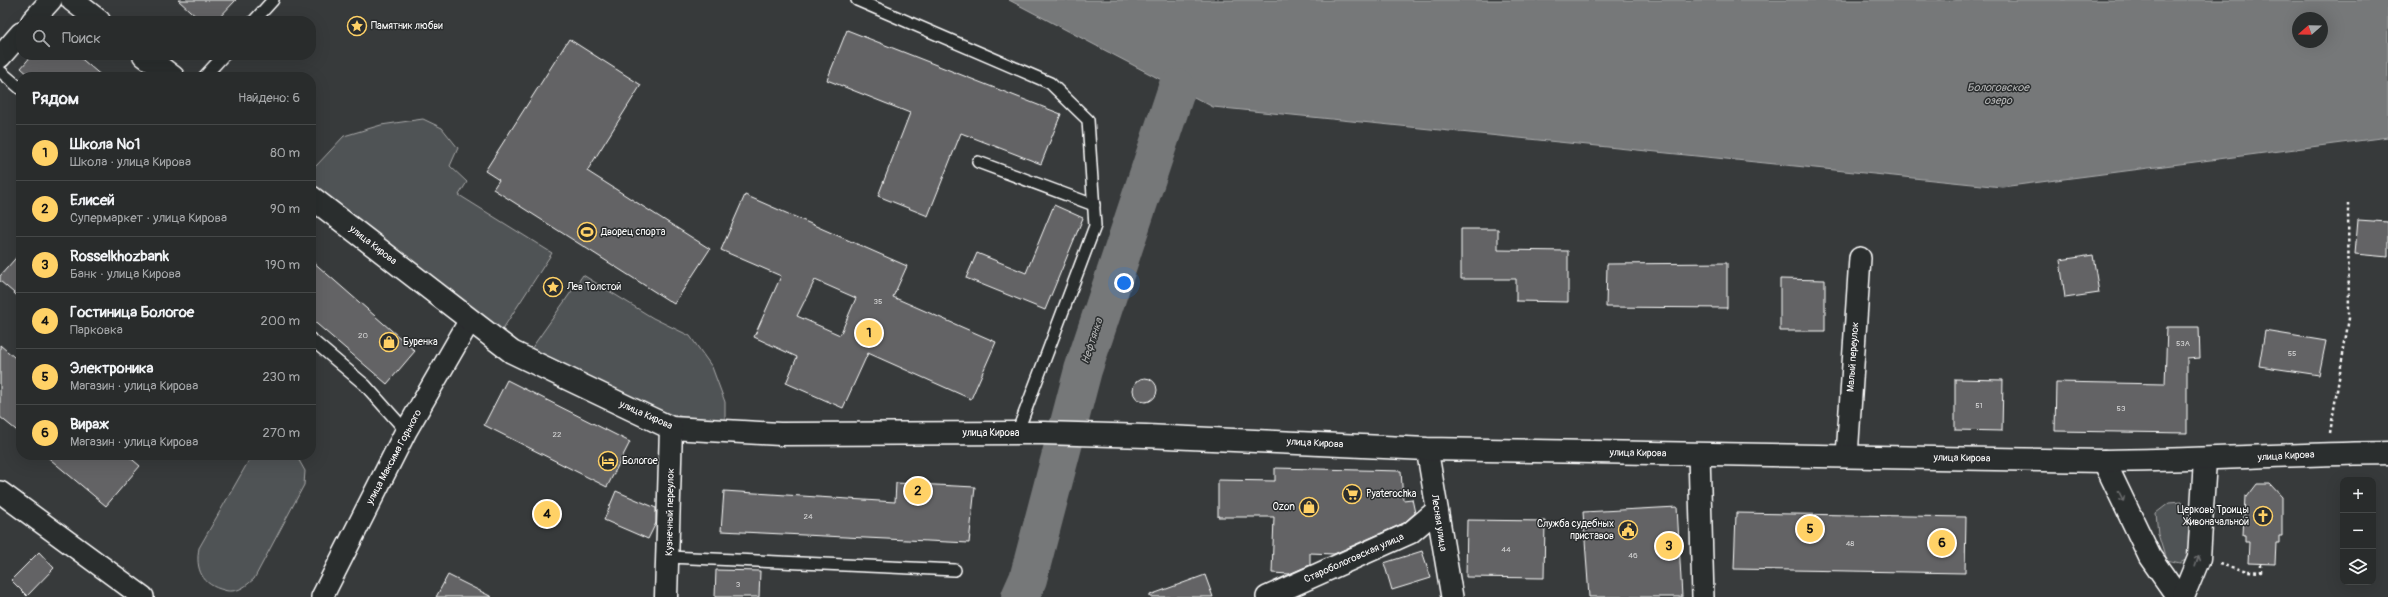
<!DOCTYPE html>
<html lang="ru">
<meta charset="utf-8">
<style>
body{margin:0;font-family:Pangolin,sans-serif;background:#313434;color:#f1f3f6}
.controls{position:absolute;right:12px;bottom:12px;display:grid;overflow:hidden;border-radius:8px;box-shadow:0 4px 16px #0002}
.controls button{width:36px;height:36px;display:grid;place-items:center;padding:0;border:0;border-bottom:1px solid #454848;background:#292c2c;color:#f1f3f6;font:20px sans-serif}
.compass{position:absolute;left:2292px;top:12px;width:36px;height:36px;border-radius:50%;background:#292c2c;box-shadow:0 4px 16px #0002;rotate:250deg}
.you{position:absolute;left:1124px;top:283px;width:14px;height:14px;margin:-10px;border:3px solid #fff;border-radius:50%;background:#1a73e8;box-shadow:0 0 0 6px #1a73e833}
.badge{display:grid;place-items:center;width:26px;height:26px;border-radius:50%;background:#ffd166;color:#111;font-size:13px;font-weight:700}
.pin{position:absolute;translate:-50% -50%;border:2px solid #fff;box-shadow:0 1px 4px #0006}
.list{margin:0;padding:0;list-style:none}
h2{display:flex;justify-content:space-between;align-items:center;height:52px;margin:0;padding:0 16px;font-size:17px}
h2 small{font-size:13px;font-weight:400;color:#a5a7a9}
.list li{display:grid;grid-template-columns:26px 1fr auto;gap:12px;align-items:center;box-sizing:border-box;height:56px;padding:0 16px;border-top:1px solid #454848}
.list b{display:block;font-size:15px;white-space:nowrap}
.list p{margin:0;font-size:13px;white-space:nowrap;color:#a5a7a9}
.list em{font-size:13px;font-style:normal;color:#a5a7a9}
.icon{flex:none;width:22px;height:22px;fill:none;stroke:currentColor;stroke-width:2;stroke-linecap:round;stroke-linejoin:round}
.map{position:relative;flex:none;width:2388px;height:597px;overflow:hidden}
.search{position:absolute;background:#292c2c;box-shadow:0 4px 16px #0002;left:16px;top:16px;width:300px;height:44px;display:flex;align-items:center;gap:10px;box-sizing:border-box;padding:0 14px;border-radius:16px;color:#a5a7a9;font-size:15px}
.panel{position:absolute;background:#292c2c;box-shadow:0 4px 16px #0002;left:16px;top:72px;width:300px;height:388px;border-radius:16px}
.map>svg:first-child{display:block}
.green{fill:#505354;stroke:#a8a9aa}
.water{fill:#767879;stroke:#adaeaf;fill-rule:evenodd}
.lines{fill:none;stroke-linecap:round;stroke-linejoin:round}
.river{stroke:#767879;stroke-width:38}
.building{fill:#636465;stroke:#fff;fill-rule:evenodd}
.service-casing{stroke:#fff;stroke-width:14}
.minor-casing{stroke:#fff;stroke-width:24}
.tertiary-casing{stroke:#fff;stroke-width:25}
.secondary-casing{stroke:#fff;stroke-width:25}
.path{stroke:#fff;stroke-width:2.5;stroke-dasharray:3 3;stroke-linecap:butt}
.service{stroke:#2a2d2e;stroke-width:11}
.minor{stroke:#2a2d2e;stroke-width:21}
.tertiary{stroke:#2a2d2e;stroke-width:22}
.secondary{stroke:#2a2d2e;stroke-width:22}
.oneway{stroke:#6a6c6d}
.labels{text-anchor:middle;dominant-baseline:central;stroke-width:3;stroke-linejoin:round;paint-order:stroke}
.number-label{font-size:8px;fill:#d8d8d8}
.poi-label{font-size:10px;fill:#fff;stroke:#2a2d2e;text-anchor:start}
.street-label{font-size:10px;fill:#fff;stroke:#2a2d2e}
.water-label{font-size:11px;font-style:italic;fill:#b4b5b5;stroke:#2a2d2e}
</style>
<div class="map">
<svg width="2388" height="597" viewBox="0 0 2388 597">
<rect width="100%" height="100%" fill="#373a3b"/>
<filter id="ink" filterUnits="userSpaceOnUse"><feTurbulence type="fractalNoise" baseFrequency=".025" numOctaves="2"/><feDisplacementMap in="SourceGraphic" scale="8" xChannelSelector="R" yChannelSelector="G"/><feConvolveMatrix kernelMatrix="1 2 1 2 8 2 1 2 1" color-interpolation-filters="sRGB"/></filter>
<g filter="url(#ink)">
<!-- green -->
<g class="green">
<path d="M 423,119 L 442,128 L 458,148 L 450,166 L 467,182 L 459,195 L 552,253 L 495,341 L 311,192 L 311,169 L 316,166 L 344,136 L 381,125 Z"/>
<path d="M 583,275 L 653,318 L 690,336 L 712,367 L 725,402 L 725,420 L 684,417 L 641,408 L 524,359 Z"/>
<path d="M 252,455 L 296,455 L 305,471 L 304,485 L 254,579 C 250,582 246,586 242,588 C 237,591 229,592 224,590 C 202,585 195,569 199,548 Z"/>
<path d="M 2181,502 L 2189,506 L 2195,521 L 2191,557 L 2180,563 L 2166,560 L 2158,534 L 2156,513 L 2169,503 Z"/>
</g>
<!-- water -->
<path class="water" d="M 1009,0 L 2388,0 L 2388,137 L 2002,187 L 1213,107 ZM 2298,18 L 2322,18 L 2322,42 L 2298,42 Z"/>
<g class="lines">
<!-- river -->
<path class="river" d="M 1020,597 L 1028,579 L 1083,370 L 1177,88"/>
</g>
<!-- building -->
<g class="building">
<path d="M 178,0 L 236,0 L 216,21 L 201,21 Z"/>
<path d="M 847,30 L 1061,114 L 1041,164 L 961,133 L 928,216 L 878,196 L 910,113 L 827,80 Z"/>
<path d="M 569,39 L 641,85 L 587,171 L 710,249 L 674,304 L 493,189 L 499,180 L 485,171 Z"/>
<path d="M 32,55 L 77,55 L 103,77 L 31,77 L 21,68 Z"/>
<path d="M 745,195 L 907,266 L 893,297 L 996,342 L 971,399 L 868,353 L 843,408 L 786,383 L 797,357 L 754,337 L 781,276 L 721,250 ZM 815,280 L 856,298 L 840,335 L 797,316 Z"/>
<path d="M 1054,205 L 1083,218 L 1045,310 L 966,278 L 977,253 L 1026,273 Z"/>
<path d="M 2358,220 L 2388,222 L 2388,257 L 2355,254 Z"/>
<path d="M 1461,229 L 1498,229 L 1498,250 L 1568,251 L 1568,302 L 1516,301 L 1516,279 L 1461,279 Z"/>
<path d="M 21,252 L 21,299 L 0,281 L 0,276 Z"/>
<path d="M 2093,255 L 2099,293 L 2065,298 L 2060,260 Z"/>
<path d="M 311,260 L 415,351 L 387,384 L 311,319 Z"/>
<path d="M 1727,263 L 1727,308 L 1606,307 L 1607,264 Z"/>
<path d="M 1780,279 L 1825,280 L 1825,331 L 1780,331 Z"/>
<path d="M 2167,327 L 2199,327 L 2200,358 L 2187,359 L 2187,433 L 2055,431 L 2056,382 L 2165,384 Z"/>
<path d="M 2265,331 L 2326,341 L 2319,375 L 2259,366 Z"/>
<path d="M 0,345 L 21,363 L 21,434 L 0,417 Z"/>
<circle cx="1145" cy="390" r="12"/>
<path d="M 1955,379 L 2003,380 L 2002,431 L 1955,430 Z"/>
<path d="M 507,380 L 630,442 L 607,487 L 484,425 Z"/>
<path d="M 45,455 L 127,455 L 140,466 L 106,506 Z"/>
<path d="M 1275,468 L 1401,471 L 1403,500 L 1412,499 L 1415,513 L 1404,523 L 1334,554 L 1310,553 L 1310,565 L 1289,574 L 1272,573 L 1274,517 L 1218,517 L 1218,480 L 1275,481 Z"/>
<path d="M 896,483 L 975,487 L 969,543 L 721,531 L 724,491 L 895,502 Z"/>
<path d="M 2257,484 L 2270,484 L 2282,497 L 2282,536 L 2279,536 L 2279,543 L 2276,543 L 2275,564 L 2248,563 L 2249,542 L 2245,542 L 2245,535 L 2243,535 L 2245,496 L 2247,497 Z"/>
<path d="M 616,491 L 656,508 L 656,523 L 648,539 L 604,520 Z"/>
<path d="M 1677,507 L 1682,597 L 1589,597 L 1583,512 Z"/>
<path d="M 1736,513 L 1966,517 L 1965,573 L 1734,569 Z"/>
<path d="M 1467,520 L 1545,521 L 1544,578 L 1466,577 Z"/>
<path d="M 1422,551 L 1431,578 L 1392,590 L 1384,563 Z"/>
<path d="M 39,552 L 54,568 L 27,596 L 11,580 Z"/>
<path d="M 716,570 L 760,571 L 759,597 L 715,597 Z"/>
<path d="M 448,575 L 492,597 L 436,597 Z"/>
<path d="M 1205,575 L 1213,597 L 1150,597 L 1150,595 Z"/>
</g>
<g class="lines">
<defs>
<g id="service">
<path d="M 857,0 L 1050,83 L 1088,120 L 1095,226 L 1017,433"/>
<path d="M 254,21 L 273,0"/>
<path d="M 0,71 L 21,89"/>
<path d="M 204,77 L 224,55"/>
<path d="M 978,162 L 1094,205"/>
<path d="M 311,339 L 365,385 L 406,431"/>
<path d="M 669,557 L 955,570"/>
</g>
<g id="minor">
<path d="M 32,21 L 51,0"/>
<path d="M 0,57 L 21,33"/>
<path d="M 1427,449 L 1452,597"/>
<path d="M 1699,454 L 1703,597"/>
<path d="M 1847,456 L 1860,258"/>
<path d="M 0,492 L 143,597"/>
<path d="M 322,597 L 406,431 L 470,320"/>
<path d="M 1267,597 L 1410,533 L 1437,510"/>
</g>
<g id="tertiary">
<path d="M 2104,461 L 2150,557 L 2178,597"/>
<path d="M 2183,597 L 2199,558 L 2205,460"/>
</g>
<g id="secondary">
<path d="M 72,0 L 99,21"/>
<path d="M 144,55 L 173,77"/>
<path d="M 311,197 L 512,352 L 671,428 L 780,434 L 1043,433 L 1146,436 L 1427,449 L 2104,461 C 2199,460 2293,454 2388,453"/>
<path d="M 666,597 L 671,428"/>
</g>
</defs>
<!-- service casing -->
<use href="#service" class="service-casing"/>
<!-- minor casing -->
<use href="#minor" class="minor-casing"/>
<!-- tertiary casing -->
<use href="#tertiary" class="tertiary-casing"/>
<!-- secondary casing -->
<use href="#secondary" class="secondary-casing"/>
<!-- path -->
<g class="path">
<path d="M 2330,433 L 2349,318 L 2348,204"/>
<path d="M 2219,564 L 2247,571 L 2261,572 L 2261,564"/>
</g>
<!-- service -->
<use href="#service" class="service"/>
<!-- minor -->
<use href="#minor" class="minor"/>
<!-- tertiary -->
<use href="#tertiary" class="tertiary"/>
<!-- secondary -->
<use href="#secondary" class="secondary"/>
</g>
<!-- one-way arrows -->
<defs><path id="oneway-shaft" d="M-6 0H5M1.5-3L5.5 0L1.5 3" fill="none" stroke-width="1.6" stroke-linecap="round" stroke-linejoin="round"/></defs>
<g class="oneway">
<use href="#oneway-shaft" transform="translate(2121 496) rotate(64)"/>
<use href="#oneway-shaft" transform="translate(2197 561) rotate(-72)"/>
</g>
</g>
<!-- icons -->
<defs>
<symbol id="sight-ring" viewBox="-11 -11 22 22"><circle r="9.5" fill="#2a2d2e" stroke="#ffd166" stroke-width="1.5"/><path d="M0-6L1.8-2.2L6-1.7L2.9 1.2L3.7 5.4L0 3.3L-3.7 5.4L-2.9 1.2L-6-1.7L-1.8-2.2Z" fill="#ffd166"/></symbol>
<symbol id="stadium-ring" viewBox="-11 -11 22 22"><circle r="9.5" fill="#2a2d2e" stroke="#ffd166" stroke-width="1.5"/><path d="M0-5a6.5 5 0 1 0 0 10a6.5 5 0 1 0 0-10ZM-3.5-1.8h7v3.6h-7Z" fill="#ffd166"/></symbol>
<symbol id="shop-ring" viewBox="-11 -11 22 22"><circle r="9.5" fill="#2a2d2e" stroke="#ffd166" stroke-width="1.5"/><path d="M-5-2.5h2.3a2.7 3.5 0 0 1 5.4 0H5L5.5 6h-11ZM-1.5-2.5h3a1.5 2.3 0 0 0-3 0Z" fill="#ffd166"/></symbol>
<symbol id="hotel-ring" viewBox="-11 -11 22 22"><circle r="9.5" fill="#2a2d2e" stroke="#ffd166" stroke-width="1.5"/><path d="M-6-4.5h1.5V1H6V5H4.5V3h-9V5H-6ZM-4 0a1.8 1.8 0 1 1 3.6 0ZM.5 0V-2.5h3Q6-2.5 6 0Z" fill="#ffd166"/></symbol>
<symbol id="supermarket-ring" viewBox="-11 -11 22 22"><circle r="9.5" fill="#2a2d2e" stroke="#ffd166" stroke-width="1.5"/><path d="M-6-5.5h2.5l.6 2H6L4.5 2H-2.5L-4.4-4H-6ZM-1.5 3.2a1.3 1.3 0 1 0 .1 0ZM3 3.2a1.3 1.3 0 1 0 .1 0Z" fill="#ffd166"/></symbol>
<symbol id="church-ring" viewBox="-11 -11 22 22"><circle r="9.5" fill="#2a2d2e" stroke="#ffd166" stroke-width="1.5"/><path d="M-1.2-6h2.4v3.5h3.3v2.4h-3.3V6h-2.4V-.1h-3.3v-2.4h3.3Z" fill="#ffd166"/></symbol>
<symbol id="civic-ring" viewBox="-11 -11 22 22"><circle r="9.5" fill="#2a2d2e" stroke="#ffd166" stroke-width="1.5"/><path d="M-.6-6.5H3V-4.5H.6V-3L4-1V1h2V6H-6V1h2V-1L-.6-3ZM-1.2 2.5V6h2.4V2.5Z" fill="#ffd166"/></symbol>
</defs>
<g fill-rule="evenodd">
<use href="#sight-ring" x="346" y="15" width="22" height="22"/>
<use href="#stadium-ring" x="576" y="221" width="22" height="22"/>
<use href="#sight-ring" x="542" y="276" width="22" height="22"/>
<use href="#shop-ring" x="378" y="331" width="22" height="22"/>
<use href="#hotel-ring" x="597" y="450" width="22" height="22"/>
<use href="#supermarket-ring" x="1341" y="483" width="22" height="22"/>
<use href="#shop-ring" x="1298" y="496" width="22" height="22"/>
<use href="#church-ring" x="2252" y="505" width="22" height="22"/>
<use href="#civic-ring" x="1617" y="519" width="22" height="22"/>
</g>
<g class="labels">
<!-- number labels -->
<g class="number-label">
<text x="878" y="301">35</text>
<text x="363" y="335">20</text>
<text x="2183" y="343">53А</text>
<text x="2292" y="353">55</text>
<text x="1979" y="405">51</text>
<text x="2121" y="408">53</text>
<text x="557" y="434">22</text>
<text x="808" y="516">24</text>
<text x="1850" y="543">48</text>
<text x="1506" y="549">44</text>
<text x="1633" y="555">46</text>
<text x="738" y="584">3</text>
</g>
<!-- poi labels -->
<g class="poi-label">
<text x="371" y="26">Памятник любви</text>
<text x="601" y="232">Дворец спорта</text>
<text x="567" y="287">Лев Толстой</text>
<text x="403" y="342">Буренка</text>
<text x="622" y="461">Бологое</text>
<text x="1366" y="494">Pyaterochka</text>
<text x="1295" y="507" text-anchor="end">Ozon</text>
<text x="2249" y="510" text-anchor="end">Церковь Троицы<tspan x="2249" dy="12">Живоначальной</tspan></text>
<text x="1614" y="524" text-anchor="end">Служба судебных<tspan x="1614" dy="12">приставов</tspan></text>
</g>
<!-- street labels -->
<g class="street-label">
<text transform="translate(373 245) rotate(38)">улица Кирова</text>
<text transform="translate(1853 357) rotate(-86)">Малый переулок</text>
<text transform="translate(646 415) rotate(24)">улица Кирова</text>
<text x="991" y="433">улица Кирова</text>
<text transform="translate(1315 443) rotate(3)">улица Кирова</text>
<text transform="translate(1638 453) rotate(1)">улица Кирова</text>
<text transform="translate(2286 456) rotate(-3)">улица Кирова</text>
<text transform="translate(394 457) rotate(-62)">улица Максима Горького</text>
<text transform="translate(1962 458) rotate(1)">улица Кирова</text>
<text transform="translate(670 512) rotate(-89)">Кузнечный переулок</text>
<text transform="translate(1439 523) rotate(81)">Лесная улица</text>
<text transform="translate(1354 558) rotate(-24)">Старобологовская улица</text>
</g>
<!-- water labels -->
<g class="water-label">
<text x="1998" y="87">Бологовское<tspan x="1998" dy="13">озеро</tspan></text>
<text transform="translate(1092 341) rotate(-72)">Нефтянка</text>
</g>
</g>
</svg>
<div class="controls">
<button>+</button>
<button>−</button>
<button><svg class="icon" aria-label="layers" viewBox="0 0 24 24"><path d="M12 4l9 5-9 5-9-5zM3 14l9 5 9-5"/></svg></button>
</div>
<svg class="compass" viewBox="-18 -18 36 36"><path d="M0-13l5 13h-10z" fill="#e53935"/><path d="M0 13l5-13h-10z" fill="#a5a7a9"/></svg>
<div class="you"></div>
<div class="pin badge" style="left:869px;top:333px">1</div>
<div class="pin badge" style="left:918px;top:491px">2</div>
<div class="pin badge" style="left:1669px;top:546px">3</div>
<div class="pin badge" style="left:547px;top:514px">4</div>
<div class="pin badge" style="left:1810px;top:529px">5</div>
<div class="pin badge" style="left:1942px;top:543px">6</div>
<div class="search"><svg class="icon" aria-label="search" viewBox="0 0 24 24"><circle cx="10" cy="10" r="6"/><path d="M15 15l6 6"/></svg>Поиск</div>
<section class="panel">
<h2>Рядом<small>Найдено: 6</small></h2>
<ul class="list">
<li><span class="badge">1</span><div><b>Школа №1</b><p>Школа · улица Кирова</p></div><em>80 m</em></li>
<li><span class="badge">2</span><div><b>Елисей</b><p>Супермаркет · улица Кирова</p></div><em>90 m</em></li>
<li><span class="badge">3</span><div><b>Rosselkhozbank</b><p>Банк · улица Кирова</p></div><em>190 m</em></li>
<li><span class="badge">4</span><div><b>Гостиница Бологое</b><p>Парковка</p></div><em>200 m</em></li>
<li><span class="badge">5</span><div><b>Электроника</b><p>Магазин · улица Кирова</p></div><em>230 m</em></li>
<li><span class="badge">6</span><div><b>Вираж</b><p>Магазин · улица Кирова</p></div><em>270 m</em></li>
</ul>
</section>
</div>
